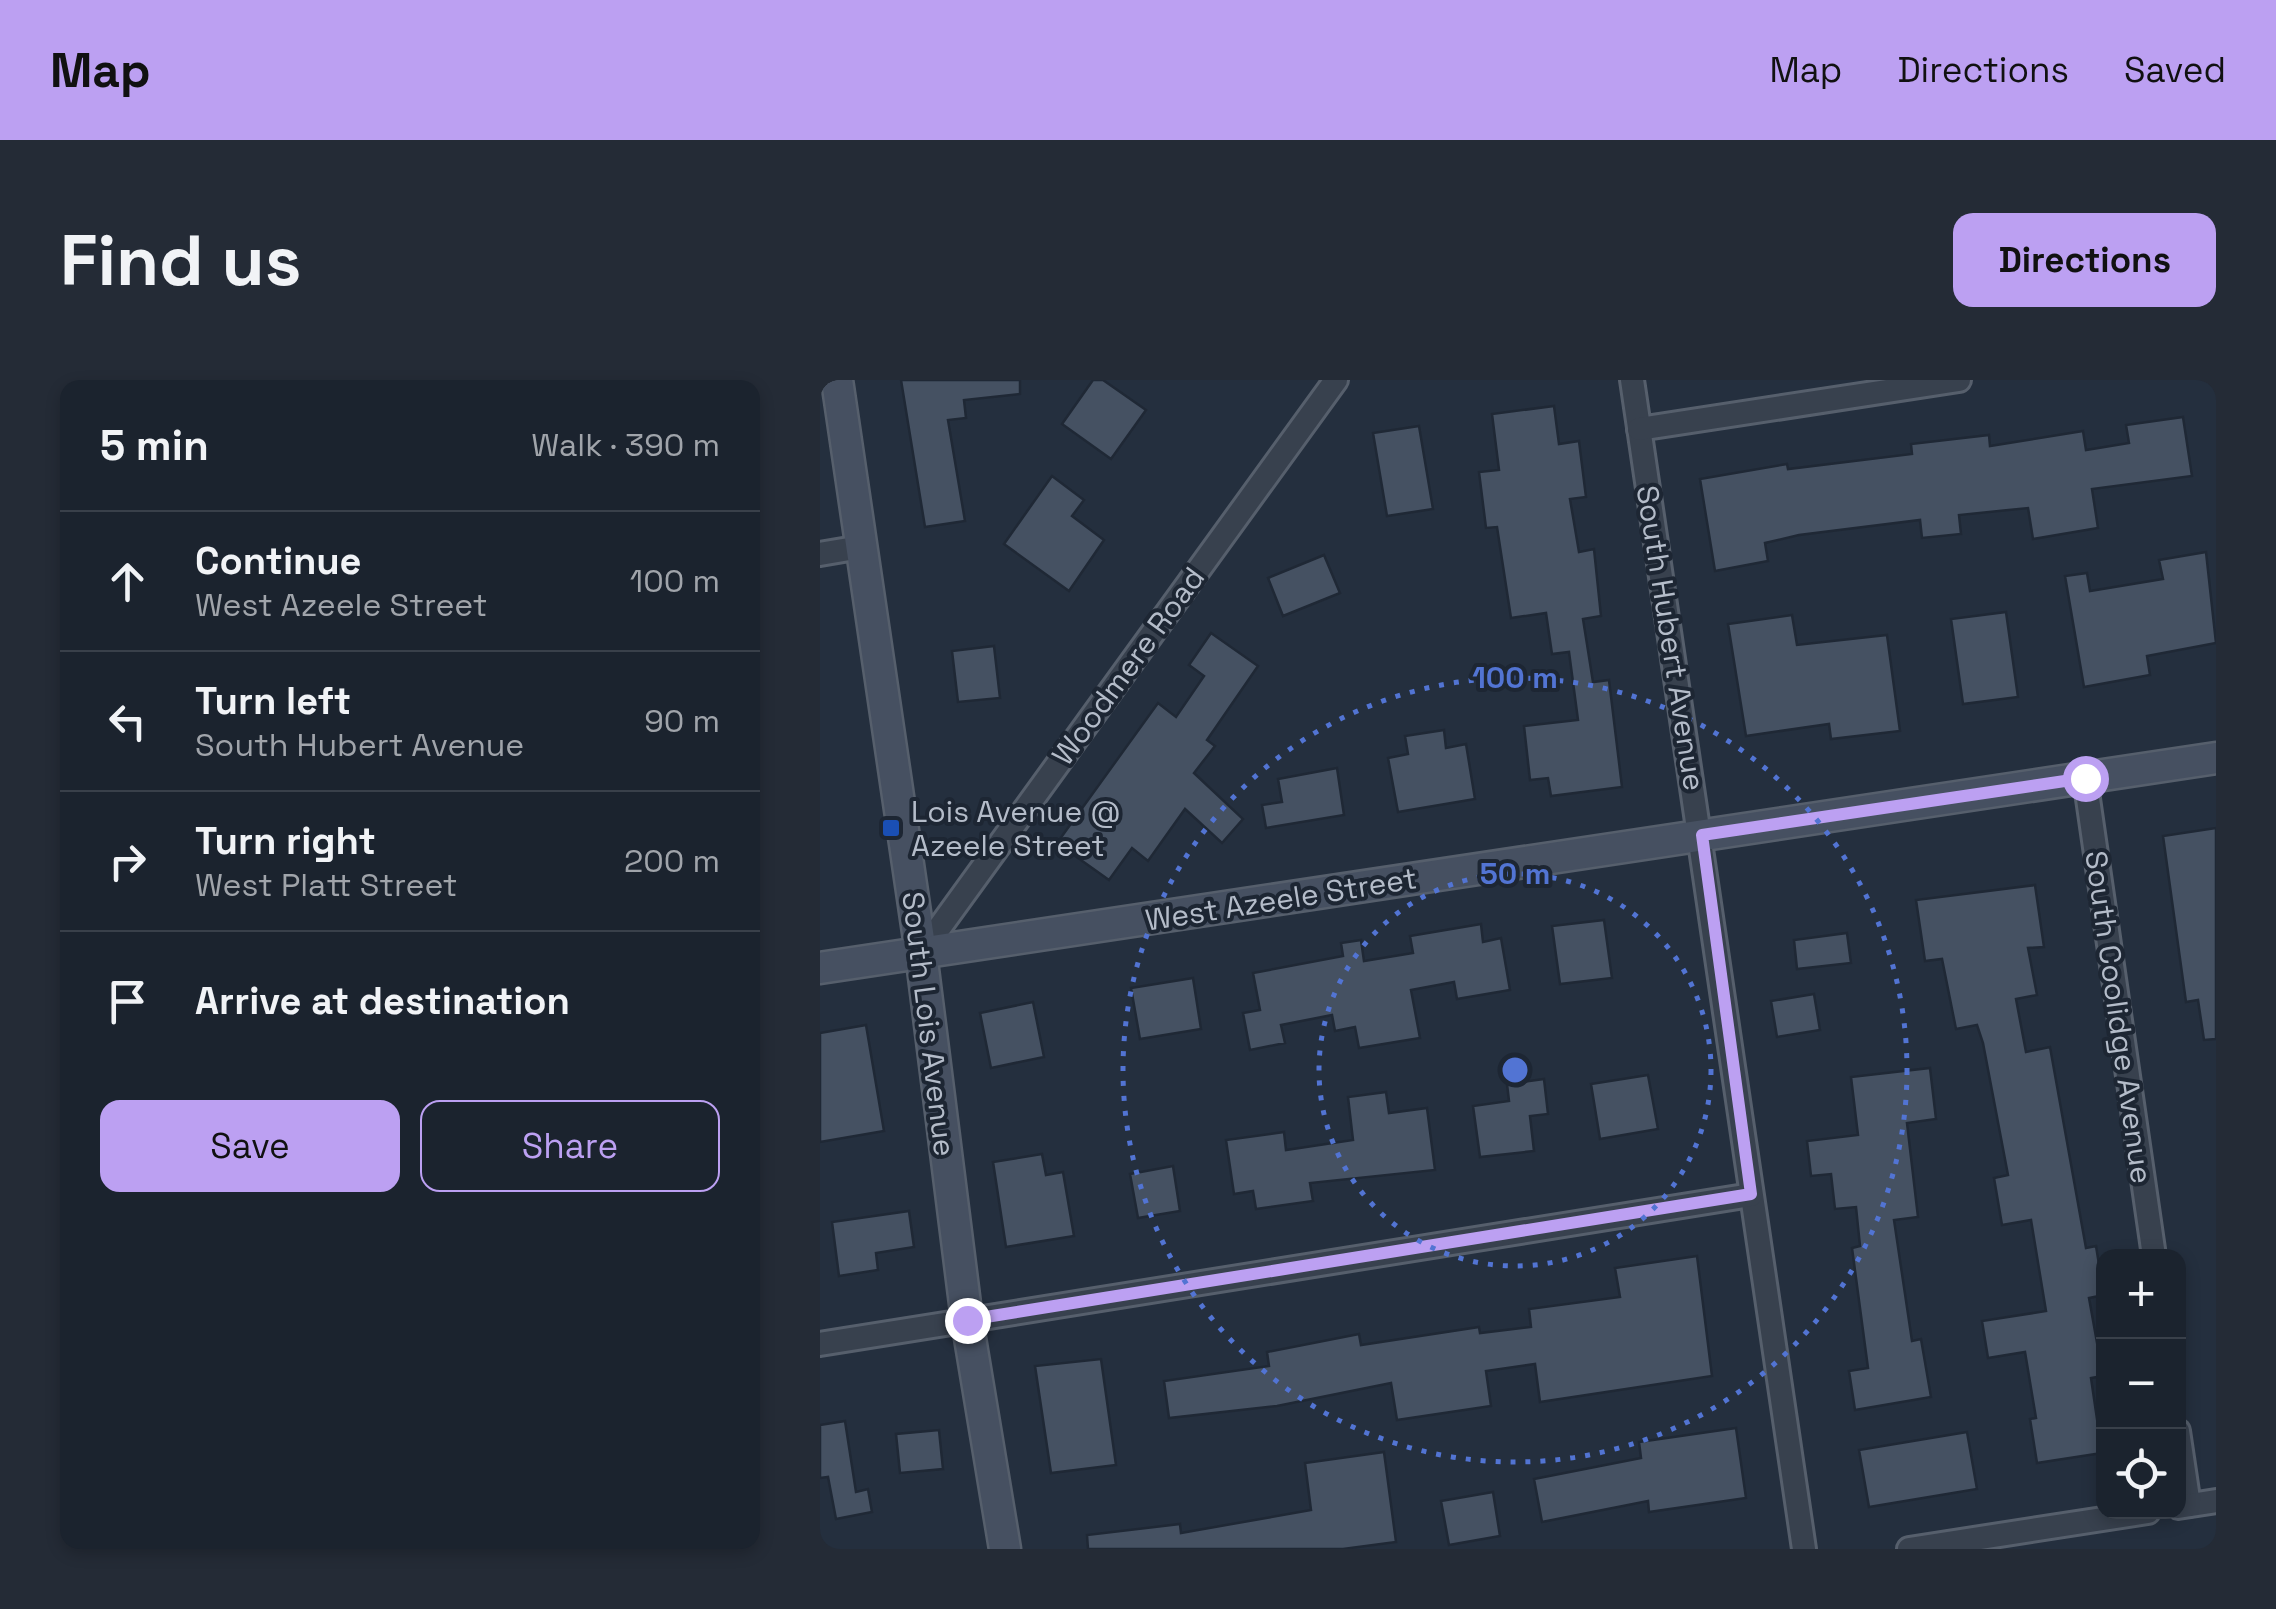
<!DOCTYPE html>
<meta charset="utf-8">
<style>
body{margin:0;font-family:"Space Grotesk",sans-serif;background:#242b36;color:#f1f3f6}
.controls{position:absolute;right:30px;bottom:30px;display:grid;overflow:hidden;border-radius:20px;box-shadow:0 5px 15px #0003}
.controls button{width:90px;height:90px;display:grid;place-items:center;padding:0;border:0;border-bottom:2px solid #39404a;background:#1b232e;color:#f1f3f6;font:50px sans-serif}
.stop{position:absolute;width:30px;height:30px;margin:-22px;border:8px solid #bca0f2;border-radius:50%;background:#fff}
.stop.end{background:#bca0f2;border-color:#fff;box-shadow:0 2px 10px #0008}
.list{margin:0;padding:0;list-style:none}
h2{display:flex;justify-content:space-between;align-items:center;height:130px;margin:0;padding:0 40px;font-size:42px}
h2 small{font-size:32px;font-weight:400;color:#a0a4aa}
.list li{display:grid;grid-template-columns:65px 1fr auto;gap:30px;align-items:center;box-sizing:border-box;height:140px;padding:0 40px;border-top:2px solid #39404a}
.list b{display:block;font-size:38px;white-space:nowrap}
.list p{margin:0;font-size:32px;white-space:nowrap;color:#a0a4aa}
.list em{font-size:32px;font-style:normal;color:#a0a4aa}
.actions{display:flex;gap:20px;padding:30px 40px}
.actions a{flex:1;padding:22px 0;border:2px solid #bca0f2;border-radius:20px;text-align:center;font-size:35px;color:#bca0f2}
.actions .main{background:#bca0f2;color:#111}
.icon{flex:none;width:55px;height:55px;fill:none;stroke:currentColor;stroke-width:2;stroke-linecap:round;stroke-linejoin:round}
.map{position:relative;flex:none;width:1396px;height:1169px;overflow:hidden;border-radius:20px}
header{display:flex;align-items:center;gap:60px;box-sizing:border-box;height:140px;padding:0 50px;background:#bca0f2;color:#111}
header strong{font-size:48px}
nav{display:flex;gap:55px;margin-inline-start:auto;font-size:35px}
.intro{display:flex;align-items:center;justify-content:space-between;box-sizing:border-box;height:240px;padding:0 60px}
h1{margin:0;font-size:70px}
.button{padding:25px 45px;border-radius:20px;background:#bca0f2;color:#111;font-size:35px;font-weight:700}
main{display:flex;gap:60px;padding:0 60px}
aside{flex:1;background:#1b232e;border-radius:20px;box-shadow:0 5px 15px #0003}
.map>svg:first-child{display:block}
.building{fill:#455162;stroke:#1f2835;stroke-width:2.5}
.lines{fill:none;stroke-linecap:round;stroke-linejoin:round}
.street-casing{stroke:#565f6c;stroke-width:28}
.secondary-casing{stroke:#565f6c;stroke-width:35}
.street{stroke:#38414e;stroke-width:22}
.secondary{stroke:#465061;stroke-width:30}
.route{stroke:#bca0f2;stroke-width:12}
.ring{fill:none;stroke:#5274d3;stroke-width:5;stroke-dasharray:5 10}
.transit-dot{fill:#1a4fb4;stroke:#1d2633;stroke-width:4}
.labels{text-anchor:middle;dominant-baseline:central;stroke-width:8;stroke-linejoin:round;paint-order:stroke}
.street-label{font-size:30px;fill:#b4bcc9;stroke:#1d2633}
.poi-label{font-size:30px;fill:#b4bcc9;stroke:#1d2633;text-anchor:start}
.centre{fill:#5274d3;stroke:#1d2633;stroke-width:5}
.ring-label{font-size:30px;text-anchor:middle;font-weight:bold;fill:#5274d3;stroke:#1d2633;stroke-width:8;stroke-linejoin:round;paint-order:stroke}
</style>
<header>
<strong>Map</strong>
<nav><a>Map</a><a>Directions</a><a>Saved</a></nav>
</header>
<div class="intro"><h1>Find us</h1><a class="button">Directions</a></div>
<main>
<aside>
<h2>5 min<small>Walk · 390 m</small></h2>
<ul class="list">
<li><svg class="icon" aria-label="ahead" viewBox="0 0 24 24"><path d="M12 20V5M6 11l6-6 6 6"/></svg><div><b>Continue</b><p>West Azeele Street</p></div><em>100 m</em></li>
<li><svg class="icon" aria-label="left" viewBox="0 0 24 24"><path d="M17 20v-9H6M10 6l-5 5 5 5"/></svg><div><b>Turn left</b><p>South Hubert Avenue</p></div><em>90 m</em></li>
<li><svg class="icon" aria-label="right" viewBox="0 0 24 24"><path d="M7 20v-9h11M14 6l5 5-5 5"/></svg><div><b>Turn right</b><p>West Platt Street</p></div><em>200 m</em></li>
<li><svg class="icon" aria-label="arrive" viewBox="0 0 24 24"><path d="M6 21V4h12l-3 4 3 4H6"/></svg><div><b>Arrive at destination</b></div></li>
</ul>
<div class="actions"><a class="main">Save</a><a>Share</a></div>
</aside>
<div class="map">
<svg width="1396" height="1169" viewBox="0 0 1396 1169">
<rect width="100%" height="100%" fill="#242f3e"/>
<!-- building -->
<g class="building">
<path d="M 81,0 L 200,0 L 200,14 L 144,20 L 146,38 L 128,40 L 145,141 L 105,147 Z"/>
<path d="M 273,0 L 283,0 L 326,30 L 291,79 L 242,44 Z"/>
<path d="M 734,26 L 739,64 L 759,61 L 766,117 L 750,119 L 759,172 L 774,169 L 781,236 L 763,239 L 773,302 L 789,300 L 802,407 L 731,416 L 728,398 L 710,400 L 704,346 L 758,340 L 749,272 L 732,274 L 726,233 L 691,238 L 677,147 L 666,148 L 659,92 L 679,90 L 672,34 Z"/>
<path d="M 1363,37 L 1372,96 L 1272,109 L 1278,148 L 1213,159 L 1208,128 L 1139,135 L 1141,154 L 1102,158 L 1100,140 L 979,155 L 945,163 L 948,181 L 895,191 L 880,99 L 967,84 L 968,89 L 1092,74 L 1091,64 L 1169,55 L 1170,66 L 1263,51 L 1266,70 L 1309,63 L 1306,45 Z"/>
<path d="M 599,46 L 613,129 L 567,136 L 553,53 Z"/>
<path d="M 232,96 L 264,120 L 252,136 L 284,160 L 249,211 L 184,164 Z"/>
<path d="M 1386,172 L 1396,263 L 1327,276 L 1330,295 L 1264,307 L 1245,196 L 1267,193 L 1270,211 L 1343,199 L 1339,180 Z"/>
<path d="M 504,175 L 520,213 L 463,236 L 448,198 Z"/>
<path d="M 1186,232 L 1198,317 L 1143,324 L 1131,239 Z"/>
<path d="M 972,235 L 977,265 L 1067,255 L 1080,351 L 1011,359 L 1009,344 L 926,356 L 908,244 Z"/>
<path d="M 391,253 L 438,286 L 387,360 L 395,366 L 374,393 L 423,439 L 402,463 L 365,429 L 328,481 L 312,468 L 289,500 L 237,463 L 338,323 L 356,337 L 384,296 L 369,285 Z"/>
<path d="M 174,266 L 180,318 L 138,322 L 132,271 Z"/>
<path d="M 624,350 L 626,368 L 646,364 L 655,419 L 578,432 L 568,378 L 588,374 L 585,356 Z"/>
<path d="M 517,388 L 524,435 L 446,448 L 442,425 L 462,422 L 458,399 Z"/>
<path d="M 1396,448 L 1396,659 L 1384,660 L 1378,620 L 1366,622 L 1343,456 Z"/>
<path d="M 1215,505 L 1224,567 L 1208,568 L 1217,615 L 1196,619 L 1206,672 L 1230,667 L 1266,868 L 1276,866 L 1284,915 L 1269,918 L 1283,996 L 1271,998 L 1282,1073 L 1217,1083 L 1210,1039 L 1216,1038 L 1205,972 L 1168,978 L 1162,941 L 1226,931 L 1211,840 L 1182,845 L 1174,798 L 1188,795 L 1163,663 L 1157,645 L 1136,649 L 1122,579 L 1105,581 L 1096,520 Z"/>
<path d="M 784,540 L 792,598 L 740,604 L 732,546 Z"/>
<path d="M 661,544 L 663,562 L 681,558 L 690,610 L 637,619 L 634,602 L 591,610 L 600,658 L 539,668 L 535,647 L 515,651 L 512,635 L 461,645 L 465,663 L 430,670 L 423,633 L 440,630 L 433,593 L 523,576 L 521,563 L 541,560 L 544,581 L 593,573 L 590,556 Z"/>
<path d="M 1027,553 L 1031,583 L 977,589 L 974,560 Z"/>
<path d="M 373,598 L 381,649 L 320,659 L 311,608 Z"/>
<path d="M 994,614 L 1000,650 L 957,657 L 951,621 Z"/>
<path d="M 213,622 L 224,677 L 171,688 L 160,633 Z"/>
<path d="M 46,645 L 64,751 L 0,762 L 0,653 Z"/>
<path d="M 1110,688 L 1116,739 L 1087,743 L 1098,837 L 1074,840 L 1092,961 L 1101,959 L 1111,1017 L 1035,1030 L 1029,991 L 1048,988 L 1032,868 L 1040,866 L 1036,827 L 1015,829 L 1011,794 L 991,796 L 987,761 L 1038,755 L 1031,697 Z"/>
<path d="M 828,695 L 838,749 L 780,759 L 771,704 Z"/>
<path d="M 724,699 L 728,734 L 710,736 L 714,771 L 660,777 L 653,726 L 689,721 L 687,704 Z"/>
<path d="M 566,712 L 569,733 L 607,728 L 615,790 L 490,803 L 493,821 L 436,829 L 433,811 L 414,814 L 406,760 L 464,752 L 466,770 L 533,760 L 528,717 Z"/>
<path d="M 222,774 L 226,795 L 243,792 L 254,856 L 186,867 L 173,782 Z"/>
<path d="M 353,786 L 360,831 L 318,838 L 310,794 Z"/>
<path d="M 89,831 L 94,867 L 56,873 L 58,890 L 19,896 L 12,842 Z"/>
<path d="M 877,876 L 892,996 L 720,1022 L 715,984 L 666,991 L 671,1026 L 577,1040 L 571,1003 L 457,1026 L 349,1038 L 344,1001 L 449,986 L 447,972 L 539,954 L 541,965 L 659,947 L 660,953 L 711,947 L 709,929 L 800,917 L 795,888 Z"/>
<path d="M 281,979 L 296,1085 L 231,1093 L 215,986 Z"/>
<path d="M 25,1041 L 36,1112 L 48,1109 L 52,1132 L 16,1139 L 8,1097 L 0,1098 L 0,1045 Z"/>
<path d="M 916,1048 L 926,1118 L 829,1132 L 828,1121 L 722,1142 L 714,1099 L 821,1078 L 819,1062 Z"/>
<path d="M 119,1050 L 123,1089 L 80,1093 L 76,1054 Z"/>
<path d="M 1147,1052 L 1157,1109 L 1049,1127 L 1039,1070 Z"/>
<path d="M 564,1072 L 576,1162 L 523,1169 L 268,1169 L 267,1155 L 360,1144 L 361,1153 L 491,1130 L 485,1083 Z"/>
<path d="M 673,1112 L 680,1156 L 629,1165 L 621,1121 Z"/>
</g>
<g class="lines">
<defs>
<g id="street">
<path d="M 812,0 L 984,1169"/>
<path d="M 819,49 L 1139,0"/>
<path d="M 0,174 L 41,167"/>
<path d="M 1265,398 L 1334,876"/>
<path d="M 101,573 L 516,0"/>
<path d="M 0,964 L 931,815"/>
<path d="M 1358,1051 L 1369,1125"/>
<path d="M 1358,1127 L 1396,1121"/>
<path d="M 1089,1169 L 1328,1132"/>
</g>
<g id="secondary">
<path d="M 17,0 L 101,573 L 147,940 L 185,1169"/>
<path d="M 0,588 L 1396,378"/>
</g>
</defs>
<!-- street casing -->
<use href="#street" class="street-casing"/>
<!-- secondary casing -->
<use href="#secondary" class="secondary-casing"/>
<!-- street -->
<use href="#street" class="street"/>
<!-- secondary -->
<use href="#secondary" class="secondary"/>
</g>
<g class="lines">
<!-- route -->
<path class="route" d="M 147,940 L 931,814 L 882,455 L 1265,398"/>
</g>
<!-- distance rings -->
<g class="ring">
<circle cx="695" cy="690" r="196"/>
<circle cx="695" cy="690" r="392"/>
</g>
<!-- markers -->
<rect class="transit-dot" x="61" y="438" width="20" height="20" rx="5"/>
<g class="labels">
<!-- street labels -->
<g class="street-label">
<text transform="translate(851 258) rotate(81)">South Hubert Avenue</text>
<text transform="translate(308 286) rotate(-54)">Woodmere Road</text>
<text transform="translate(461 519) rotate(-9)">West Azeele Street</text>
<text transform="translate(1299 637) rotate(82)">South Coolidge Avenue</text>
<text transform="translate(109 644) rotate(83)">South Lois Avenue</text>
</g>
<!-- poi labels -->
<g class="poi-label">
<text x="91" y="431">Lois Avenue @<tspan x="91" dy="34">Azeele Street</tspan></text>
</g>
</g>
<circle cx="695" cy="690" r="15" class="centre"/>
<g class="ring-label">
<text x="695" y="308">100 m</text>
<text x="695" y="504">50 m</text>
</g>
</svg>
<div class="controls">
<button>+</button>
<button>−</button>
<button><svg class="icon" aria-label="locate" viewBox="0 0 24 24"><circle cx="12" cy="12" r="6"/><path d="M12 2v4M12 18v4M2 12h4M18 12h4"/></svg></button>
</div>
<div class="stop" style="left:1265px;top:398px"></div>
<div class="stop end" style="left:147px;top:940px"></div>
</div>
</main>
